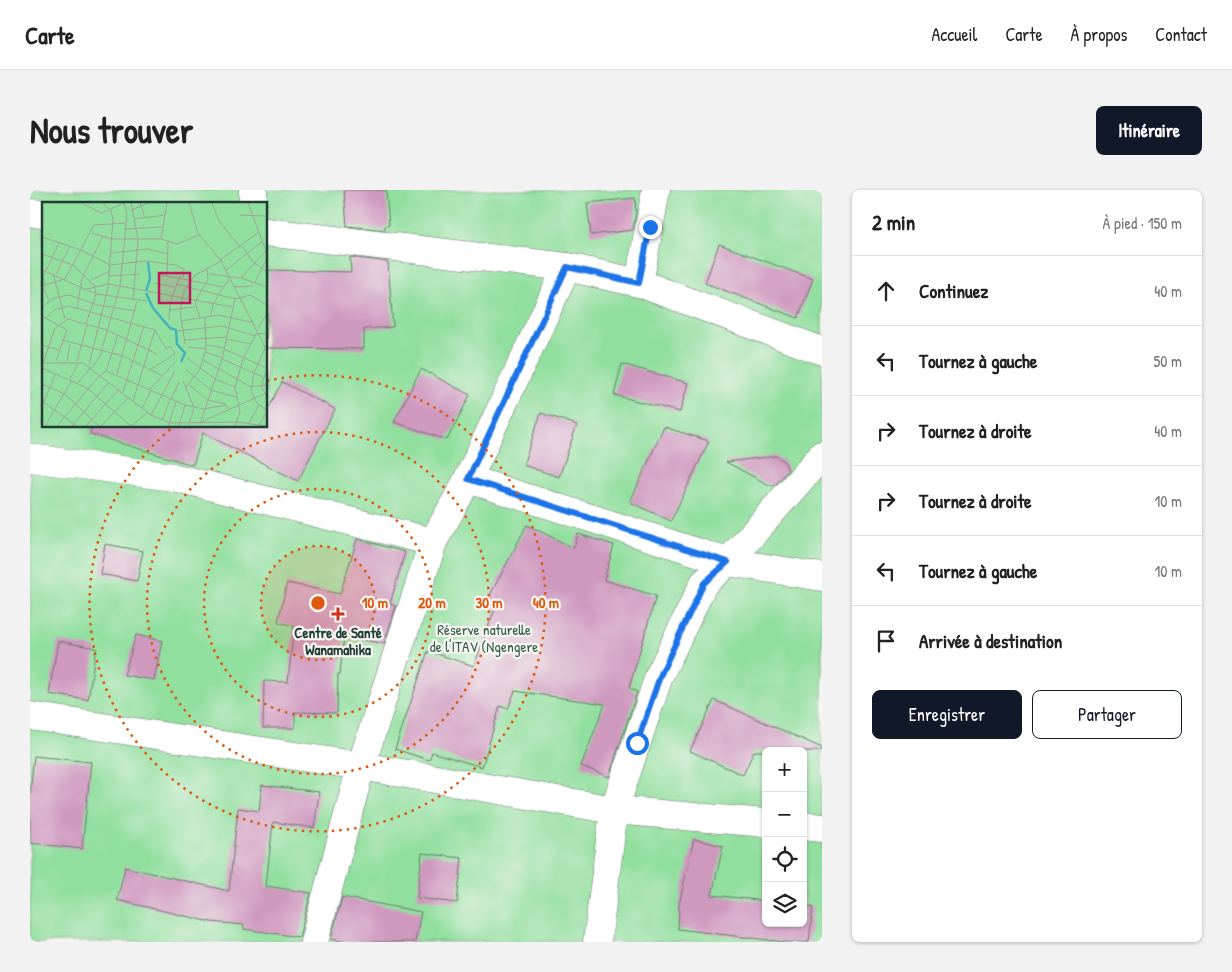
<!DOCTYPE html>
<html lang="fr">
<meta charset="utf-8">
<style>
body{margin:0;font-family:"Patrick Hand",sans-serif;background:#f2f2f2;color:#222}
.controls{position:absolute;right:15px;bottom:15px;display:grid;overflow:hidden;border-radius:8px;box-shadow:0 1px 4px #0004}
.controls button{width:45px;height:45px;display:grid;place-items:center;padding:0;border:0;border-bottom:1px solid #e0e0e0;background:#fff;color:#222;font:25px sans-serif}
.stop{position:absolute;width:15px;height:15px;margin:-11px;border:4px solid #1a73e8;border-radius:50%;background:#fff}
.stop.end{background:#1a73e8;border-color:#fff;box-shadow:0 1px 5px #0008}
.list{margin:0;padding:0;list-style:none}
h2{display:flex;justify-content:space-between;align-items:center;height:65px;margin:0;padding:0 20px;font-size:21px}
h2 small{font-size:16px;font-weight:400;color:#767676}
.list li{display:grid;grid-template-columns:32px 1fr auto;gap:15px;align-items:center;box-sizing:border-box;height:70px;padding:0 20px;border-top:1px solid #e0e0e0}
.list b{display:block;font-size:19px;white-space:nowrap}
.list em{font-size:16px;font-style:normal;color:#767676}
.actions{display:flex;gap:10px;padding:15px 20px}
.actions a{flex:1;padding:11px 0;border:1px solid #111827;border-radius:8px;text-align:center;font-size:18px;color:#111827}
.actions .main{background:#111827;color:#fff}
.icon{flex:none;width:28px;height:28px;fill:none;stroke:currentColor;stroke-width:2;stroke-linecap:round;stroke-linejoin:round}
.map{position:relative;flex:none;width:792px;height:752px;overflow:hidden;border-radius:8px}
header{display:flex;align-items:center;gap:30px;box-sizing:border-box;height:70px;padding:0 25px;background:#fff;border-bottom:1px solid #e0e0e0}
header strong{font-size:24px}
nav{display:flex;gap:28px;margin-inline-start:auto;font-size:18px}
.intro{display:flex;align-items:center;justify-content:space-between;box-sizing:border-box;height:120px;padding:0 30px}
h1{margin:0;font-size:35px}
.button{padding:12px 22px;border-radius:8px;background:#111827;color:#fff;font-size:18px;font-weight:700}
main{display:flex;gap:30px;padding:0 30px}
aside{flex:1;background:#fff;border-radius:8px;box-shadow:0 1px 4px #0004}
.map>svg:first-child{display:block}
.green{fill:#91df9e;stroke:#588e69;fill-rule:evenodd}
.building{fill:#cf98bf}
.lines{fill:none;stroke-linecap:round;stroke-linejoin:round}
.minor-casing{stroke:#69796d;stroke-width:29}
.minor{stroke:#fff;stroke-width:28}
.route{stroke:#1a73e8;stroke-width:6}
.ring{fill:none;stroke:#de580e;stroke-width:2.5;stroke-dasharray:2.5 5}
.poi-dot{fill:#c8321e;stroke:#f6f6f2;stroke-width:2}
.labels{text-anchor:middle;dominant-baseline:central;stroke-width:4.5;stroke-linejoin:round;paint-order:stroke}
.park-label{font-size:15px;fill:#365d49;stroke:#f6f6f2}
.poi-label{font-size:15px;font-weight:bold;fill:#1f3d34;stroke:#f6f6f2}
.inset-river{fill:none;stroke:#43b3bc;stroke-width:2.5}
.inset-road{fill:none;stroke:#9ea496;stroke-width:1}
.view{fill:#c2185b;fill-opacity:0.15;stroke:#c2185b;stroke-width:2.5}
.inset-edge{fill:none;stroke:#1f3d34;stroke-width:2.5}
.centre{fill:#de580e;stroke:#f6f6f2;stroke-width:2.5}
.ring-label{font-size:15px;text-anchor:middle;font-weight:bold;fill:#de580e;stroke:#f6f6f2;stroke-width:4.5;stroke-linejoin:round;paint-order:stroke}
</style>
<header>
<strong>Carte</strong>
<nav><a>Accueil</a><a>Carte</a><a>À propos</a><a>Contact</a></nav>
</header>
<div class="intro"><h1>Nous trouver</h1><a class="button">Itinéraire</a></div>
<main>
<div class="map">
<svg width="792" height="752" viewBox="0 0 792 752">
<rect width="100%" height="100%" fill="#f6f6f2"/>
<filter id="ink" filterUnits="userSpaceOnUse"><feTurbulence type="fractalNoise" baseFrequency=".02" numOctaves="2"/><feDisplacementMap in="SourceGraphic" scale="10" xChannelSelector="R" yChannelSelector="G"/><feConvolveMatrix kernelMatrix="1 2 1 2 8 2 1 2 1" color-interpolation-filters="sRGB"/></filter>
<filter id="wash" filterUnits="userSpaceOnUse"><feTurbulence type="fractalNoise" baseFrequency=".0096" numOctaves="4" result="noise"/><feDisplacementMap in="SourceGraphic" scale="20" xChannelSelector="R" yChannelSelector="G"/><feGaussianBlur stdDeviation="1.12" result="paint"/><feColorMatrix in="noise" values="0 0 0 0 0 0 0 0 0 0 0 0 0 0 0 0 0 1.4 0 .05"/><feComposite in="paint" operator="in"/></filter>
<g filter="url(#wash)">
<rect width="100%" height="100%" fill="#f3e9d8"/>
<!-- green -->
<path class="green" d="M 0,0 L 792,0 L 792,752 L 0,752 ZM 14,14 L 236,14 L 236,236 L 14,236 ZM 736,561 L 773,561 L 773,733 L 736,733 Z"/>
<g id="blocks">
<!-- building -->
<g class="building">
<path d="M 314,0 L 356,0 L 359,35 L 355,36 L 355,40 L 317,36 Z"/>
<path d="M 605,8 L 606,21 L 603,40 L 561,45 L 557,13 Z"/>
<path d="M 689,54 L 783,89 L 768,128 L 675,93 Z"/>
<path d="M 320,67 L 358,72 L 363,137 L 334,139 L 334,159 L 236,158 L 239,80 L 321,82 Z"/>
<path d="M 592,174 L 658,193 L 650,222 L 584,205 Z"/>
<path d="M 391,179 L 440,205 L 417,250 L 364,232 Z"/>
<path d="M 252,192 L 305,219 L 268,291 L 173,243 L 163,275 L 60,244 L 62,236 L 236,236 L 236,223 Z"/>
<path d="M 511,223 L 547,235 L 529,287 L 493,275 Z"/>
<path d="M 634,237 L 679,251 L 641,331 L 600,312 Z"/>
<path d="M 746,266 L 754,271 L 758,280 L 745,295 L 739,295 L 696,272 Z"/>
<path d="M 497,335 L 544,358 L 548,344 L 584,355 L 574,390 L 626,406 L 599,498 L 607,502 L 579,587 L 551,576 L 575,514 L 485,501 L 478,519 L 470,516 L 452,577 L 402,562 L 399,570 L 365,559 L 398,461 L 444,476 L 466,416 L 456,413 Z"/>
<path d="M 327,349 L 375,362 L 360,414 L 366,416 L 354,454 L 314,446 L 310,484 L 308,484 L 307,523 L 265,522 L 265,538 L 233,538 L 234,491 L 258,492 L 264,436 L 248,432 L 257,393 L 310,404 Z"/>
<path d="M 75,354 L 113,361 L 107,391 L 70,384 Z"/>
<path d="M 106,445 L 132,451 L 124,490 L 94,485 Z"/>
<path d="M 28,451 L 66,458 L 58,510 L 19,504 Z"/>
<path d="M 684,510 L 792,558 L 792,561 L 724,561 L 713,585 L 660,561 Z"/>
<path d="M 4,566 L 61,572 L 52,659 L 0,653 L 0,603 Z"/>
<path d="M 232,595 L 289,602 L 284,638 L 243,632 L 236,696 L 281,703 L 269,747 L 214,739 L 214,735 L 181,732 L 87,710 L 95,677 L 199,701 L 208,618 L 229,621 Z"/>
<path d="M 664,649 L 693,656 L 682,705 L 736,711 L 736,733 L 773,733 L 773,715 L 783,717 L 779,752 L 754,752 L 648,739 L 649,714 Z"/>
<path d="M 392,663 L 432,668 L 427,713 L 387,708 Z"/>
<path d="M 312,707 L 391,722 L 385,752 L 314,752 L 301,749 Z"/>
</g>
</g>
</g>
<g filter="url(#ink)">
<use href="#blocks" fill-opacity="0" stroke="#69796d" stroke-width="1"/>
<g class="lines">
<defs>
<g id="minor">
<path d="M 223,14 L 223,0"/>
<path d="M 0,23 L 14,24"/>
<path d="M 236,42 L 537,77 L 609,93 L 792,161"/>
<path d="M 609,93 L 626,0"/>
<path d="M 0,268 L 143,287 L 403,352"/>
<path d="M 438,289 L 698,372 L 792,387"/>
<path d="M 0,526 L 331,576 L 584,620 L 736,633"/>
<path d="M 773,636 L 792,638"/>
<path d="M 284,752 L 331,576 L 403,352 L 438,289 L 537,77"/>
<path d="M 567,752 L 584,620 L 629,486 L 674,393 L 698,372 L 792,265"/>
</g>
</defs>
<!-- minor casing -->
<use href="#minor" class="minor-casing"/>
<!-- minor -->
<use href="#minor" class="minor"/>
</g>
</g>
<g class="lines" filter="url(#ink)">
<!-- route -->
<path class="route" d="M 607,553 L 630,486 L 674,393 L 698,372 L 438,289 L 537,77 L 609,93 L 620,37"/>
</g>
<!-- distance rings -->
<circle cx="288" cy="413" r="57" fill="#de580e" fill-opacity=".12"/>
<g class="ring">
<circle cx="288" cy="413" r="57"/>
<circle cx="288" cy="413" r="114"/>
<circle cx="288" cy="413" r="171"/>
<path d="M237 191A228 228 0 1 1 143 237"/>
</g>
<!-- markers -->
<path class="poi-dot" d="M305.5 416.5h5v5h5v5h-5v5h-5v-5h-5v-5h5z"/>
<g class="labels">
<!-- park labels -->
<g class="park-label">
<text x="454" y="439">Réserve naturelle<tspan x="454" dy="17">de l'ITAV (Ngengere</tspan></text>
</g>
<!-- poi labels -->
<g class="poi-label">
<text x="308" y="442">Centre de Santé<tspan x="308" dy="17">Wanamahika</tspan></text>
</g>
</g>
<!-- overview -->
<g transform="translate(12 12)">
<rect width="225" height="225" fill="#f3e9d8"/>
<path d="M 0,1 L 225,1 L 225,224 L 0,224 Z" fill="#91df9e"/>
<path class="inset-river" d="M 104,89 L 108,77 L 106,60M 104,91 L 111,106 L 128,126 L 134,128 L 135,142 L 143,151 L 139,160"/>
<path class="inset-road" d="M 39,1 L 60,11 L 82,1M 89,1 L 96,37 L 91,98M 98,1 L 103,16M 147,1 L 156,31 L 179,59 L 225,149M 170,1 L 177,19 L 198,45M 206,1 L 224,49M 89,8 L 107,1M 198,13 L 223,14M 92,17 L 123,13M 82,27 L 120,25M 50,31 L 70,37 L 119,37 L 135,42 L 157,33M 0,35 L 39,48 L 68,63 L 104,59 L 134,63 L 142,67 L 141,75M 119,37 L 125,1M 200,44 L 211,60 L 225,70M 69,51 L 106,47 L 126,52M 0,52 L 31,63 L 52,83 L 54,92 L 44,122M 178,58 L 217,30M 0,68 L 54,92 L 105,99M 184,68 L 221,39M 11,71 L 23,117M 14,72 L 28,44M 115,72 L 181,85M 167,72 L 199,76 L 225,85M 125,73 L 126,40M 67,74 L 98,72M 199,76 L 224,49M 49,78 L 68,69M 213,80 L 225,56M 112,81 L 133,85M 134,82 L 193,97M 3,83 L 1,75 L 17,41M 0,84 L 23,77 L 52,23 L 83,21M 0,84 L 7,98M 192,85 L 211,84M 45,87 L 67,82 L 190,105M 0,105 L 12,96 L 27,93 L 56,103 L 94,109M 35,106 L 40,76 L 61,34M 127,108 L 153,105M 169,113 L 171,102 L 187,77M 0,114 L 25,128 L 14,159M 4,116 L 12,108 L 27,104 L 113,128 L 124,147 L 128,144 L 133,152 L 109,167M 158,116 L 153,100 L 166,77 L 165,67M 127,118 L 128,101 L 138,74M 139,119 L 176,113 L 208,120 L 211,118M 216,126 L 225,112M 135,129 L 180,124 L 213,134M 184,137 L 209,142M 20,138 L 81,154 L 119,173M 142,138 L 184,135M 143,142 L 138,109 L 142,90 L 152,74 L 179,59M 0,143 L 17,148M 165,143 L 183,146M 146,145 L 164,147M 223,146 L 212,171 L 209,189 L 215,201 L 225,209M 182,147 L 225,166M 163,150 L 181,156M 145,156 L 173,177 L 193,185M 180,157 L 221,175M 161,158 L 209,185 L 225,183M 25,159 L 28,142M 35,159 L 45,123M 0,161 L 41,161 L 109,213 L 128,221 L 195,220 L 225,224M 1,161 L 13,126 L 26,117 L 65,128 L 115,152M 47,163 L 66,86 L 71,17 L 69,9 L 61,1M 0,166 L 45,186 L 89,224M 50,166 L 58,154 L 78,84 L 85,13 L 82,1M 225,167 L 219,184 L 225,195M 144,168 L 169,188 L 194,195M 64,169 L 143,203 L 162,207 L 184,203M 75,172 L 95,99M 59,173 L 64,169 L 76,133M 28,177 L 37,160M 141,179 L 152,205 L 147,223M 36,181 L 49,165M 0,182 L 23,192 L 57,224M 147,183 L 166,198 L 183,202 L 186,207M 143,186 L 158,167 L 164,147 L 163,115M 107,188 L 133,160M 81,190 L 102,124M 129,198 L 137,180M 0,199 L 35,224M 91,199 L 113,128M 0,204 L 14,171M 100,206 L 109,189M 109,213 L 133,169M 120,218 L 128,198M 159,220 L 222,192M 207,221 L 217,203M 158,222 L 180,157 L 193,97 L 208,93 L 225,103M 3,224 L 30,178M 15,224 L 58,173M 30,224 L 67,180M 44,224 L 77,187M 59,224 L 87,195M 89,224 L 106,210M 126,224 L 134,200M 137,224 L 143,203M 193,224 L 198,209 L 193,185 L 201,157 L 214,132 L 225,131M 217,224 L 225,209"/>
<path class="view" d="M 117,71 L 148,71 L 148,101 L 117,101 Z"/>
<rect width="225" height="225" class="inset-edge"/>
</g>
<circle cx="288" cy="413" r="8" class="centre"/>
<g class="ring-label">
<text x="345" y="418">10 m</text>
<text x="402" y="418">20 m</text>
<text x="459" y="418">30 m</text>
<text x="516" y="418">40 m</text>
</g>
</svg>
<div class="controls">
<button>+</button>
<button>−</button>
<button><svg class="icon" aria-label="locate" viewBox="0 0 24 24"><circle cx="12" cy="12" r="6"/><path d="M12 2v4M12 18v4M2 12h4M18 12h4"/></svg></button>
<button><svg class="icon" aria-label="layers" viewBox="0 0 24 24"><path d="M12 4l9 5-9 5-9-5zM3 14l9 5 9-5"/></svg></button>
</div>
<div class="stop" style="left:607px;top:553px"></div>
<div class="stop end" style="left:620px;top:37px"></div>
</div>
<aside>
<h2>2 min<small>À pied · 150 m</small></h2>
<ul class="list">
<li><svg class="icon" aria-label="ahead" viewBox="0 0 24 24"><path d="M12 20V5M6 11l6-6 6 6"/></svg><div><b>Continuez</b></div><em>40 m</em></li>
<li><svg class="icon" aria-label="left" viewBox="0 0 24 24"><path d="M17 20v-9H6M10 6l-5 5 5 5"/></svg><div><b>Tournez à gauche</b></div><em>50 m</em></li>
<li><svg class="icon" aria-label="right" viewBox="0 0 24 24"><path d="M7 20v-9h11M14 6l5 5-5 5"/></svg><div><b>Tournez à droite</b></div><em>40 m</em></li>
<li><svg class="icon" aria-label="right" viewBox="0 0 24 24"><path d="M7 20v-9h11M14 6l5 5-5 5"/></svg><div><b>Tournez à droite</b></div><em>10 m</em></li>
<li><svg class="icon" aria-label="left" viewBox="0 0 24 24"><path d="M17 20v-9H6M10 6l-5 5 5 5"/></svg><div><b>Tournez à gauche</b></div><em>10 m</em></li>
<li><svg class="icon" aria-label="arrive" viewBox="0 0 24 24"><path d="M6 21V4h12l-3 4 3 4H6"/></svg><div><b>Arrivée à destination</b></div></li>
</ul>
<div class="actions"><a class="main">Enregistrer</a><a>Partager</a></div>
</aside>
</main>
